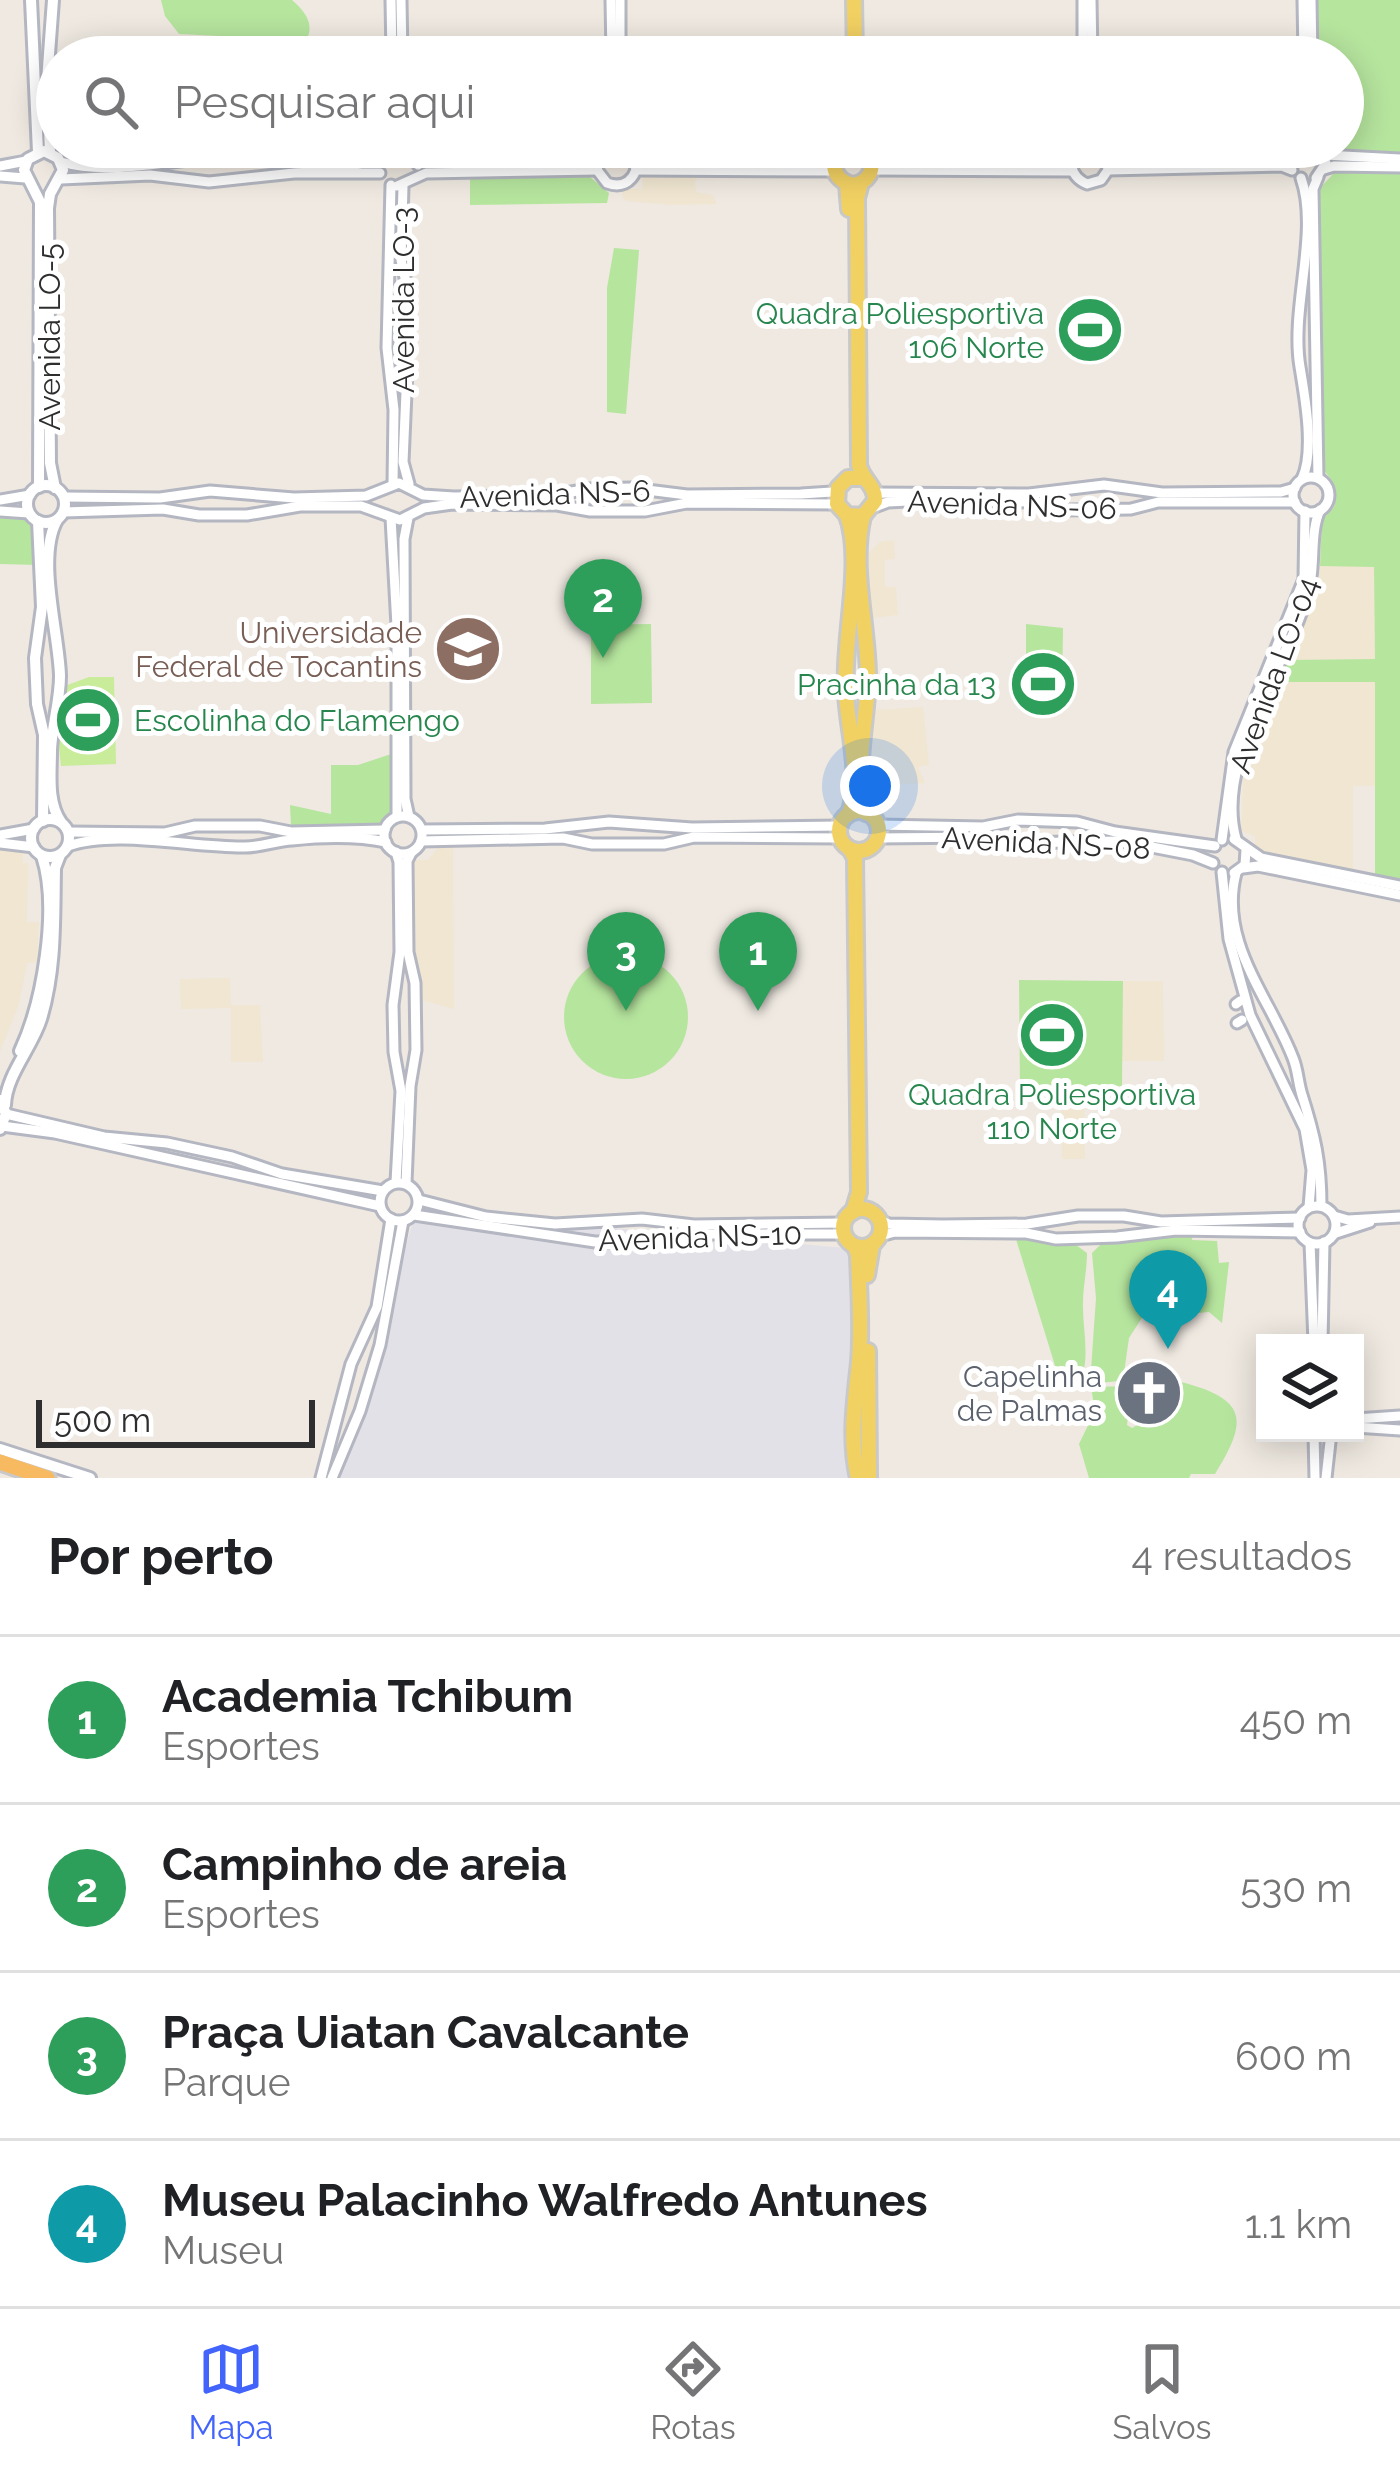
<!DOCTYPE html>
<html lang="pt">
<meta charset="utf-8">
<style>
body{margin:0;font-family:Raleway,sans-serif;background:#f6f6f6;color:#202124}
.controls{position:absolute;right:36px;bottom:36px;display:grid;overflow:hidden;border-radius:0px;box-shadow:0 6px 30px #0003}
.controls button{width:108px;height:108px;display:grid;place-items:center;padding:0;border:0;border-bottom:3px solid #e0e0e0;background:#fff;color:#202124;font:60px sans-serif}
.scale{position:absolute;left:36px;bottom:30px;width:279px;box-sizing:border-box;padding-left:12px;border:6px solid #2e2e2e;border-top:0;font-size:33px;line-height:42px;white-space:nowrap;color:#2e2e2e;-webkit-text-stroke:9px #fff;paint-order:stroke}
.you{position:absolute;left:870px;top:786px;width:42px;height:42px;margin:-30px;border:9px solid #fff;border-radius:50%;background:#1a73e8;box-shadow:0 0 0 18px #1a73e833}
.badge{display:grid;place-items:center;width:78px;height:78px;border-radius:50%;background:#4264fb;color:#fff;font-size:39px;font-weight:700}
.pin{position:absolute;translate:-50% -99px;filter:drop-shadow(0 3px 6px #0008)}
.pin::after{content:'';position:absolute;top:63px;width:42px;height:36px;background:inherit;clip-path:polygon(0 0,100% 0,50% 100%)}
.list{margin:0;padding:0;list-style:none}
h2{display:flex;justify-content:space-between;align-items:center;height:156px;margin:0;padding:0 48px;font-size:51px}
h2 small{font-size:39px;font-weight:400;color:#757577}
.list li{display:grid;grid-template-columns:78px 1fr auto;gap:36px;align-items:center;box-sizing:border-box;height:168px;padding:0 48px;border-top:3px solid #e0e0e0}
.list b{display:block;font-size:45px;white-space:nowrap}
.list p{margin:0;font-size:39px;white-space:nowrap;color:#757577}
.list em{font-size:39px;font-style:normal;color:#757577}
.icon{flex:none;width:66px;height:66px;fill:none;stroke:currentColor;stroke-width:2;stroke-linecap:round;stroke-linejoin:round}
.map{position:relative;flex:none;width:1400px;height:1478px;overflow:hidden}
.search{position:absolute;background:#fff;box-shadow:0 6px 30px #0003;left:36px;right:36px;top:36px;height:132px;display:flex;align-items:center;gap:30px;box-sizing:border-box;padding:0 42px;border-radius:66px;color:#757577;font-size:45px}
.sheet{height:828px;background:#fff}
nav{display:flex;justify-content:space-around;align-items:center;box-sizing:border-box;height:168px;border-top:3px solid #e0e0e0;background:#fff;font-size:33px;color:#757577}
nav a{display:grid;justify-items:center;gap:6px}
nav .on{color:#4264fb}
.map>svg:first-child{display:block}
.industrial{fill:#e3e1e8}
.education{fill:#f0e6d1}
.green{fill:#b6e59e}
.pitch{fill:#c9ec9a}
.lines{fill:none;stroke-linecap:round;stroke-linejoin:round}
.tertiary-casing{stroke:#b4b7c1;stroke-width:15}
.secondary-casing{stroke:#b4b7c1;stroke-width:16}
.primary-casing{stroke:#c9c9c9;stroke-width:20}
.trunk-casing{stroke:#c9c9c9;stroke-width:21}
.tertiary{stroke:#fff;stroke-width:9}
.secondary{stroke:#fff;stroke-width:10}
.primary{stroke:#f2d163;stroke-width:14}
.trunk{stroke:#f8ba60;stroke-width:15}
.labels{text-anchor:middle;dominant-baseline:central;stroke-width:10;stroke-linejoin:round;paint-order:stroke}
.street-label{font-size:30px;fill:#2e2e2e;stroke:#fff}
.leisure-label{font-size:30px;fill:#27864d;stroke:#fff;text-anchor:end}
.education-label{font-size:30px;fill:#785e54;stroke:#fff;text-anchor:end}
.worship-label{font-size:30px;fill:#5b616d;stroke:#fff;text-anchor:end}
</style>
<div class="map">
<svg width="1400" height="1478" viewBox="0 0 1400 1478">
<rect width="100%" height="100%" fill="#efe9e1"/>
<!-- industrial -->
<path class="industrial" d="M 416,1211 L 858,1249 L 859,1478 L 339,1478 Z"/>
<!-- education -->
<g class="education">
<path d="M 696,172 L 699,177 L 695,181 L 696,192 L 712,195 L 717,204 L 673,205 L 627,201 L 623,198 L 622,189 L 642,189 L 643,174 Z"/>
<path d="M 894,540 L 895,559 L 885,560 L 885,587 L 896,587 L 898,615 L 873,618 L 868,602 L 868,554 L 880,542 Z"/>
<path d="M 1320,566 L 1374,566 L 1375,659 L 1288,660 L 1313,596 Z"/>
<path d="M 1278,682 L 1375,682 L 1375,786 L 1353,786 L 1353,870 L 1255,850 L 1255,836 L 1241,831 L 1244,769 Z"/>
<path d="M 923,707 L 929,765 L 918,767 L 925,783 L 865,786 L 866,722 L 875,710 Z"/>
<path d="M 441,844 L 453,844 L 454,1009 L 422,1000 L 414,953 L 413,860 L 428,860 Z"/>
<path d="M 0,848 L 23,849 L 23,863 L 28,863 L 27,922 L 39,922 L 37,962 L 27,963 L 19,1004 L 0,1051 Z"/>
<path d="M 230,978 L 231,1005 L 260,1005 L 263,1062 L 231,1062 L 231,1008 L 181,1009 L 180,979 Z"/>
<path d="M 1123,981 L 1163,981 L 1164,1061 L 1122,1061 Z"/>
<path d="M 1061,1093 L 1084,1093 L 1085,1159 L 1062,1159 Z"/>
</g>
<!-- green -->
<g class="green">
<path d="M 161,0 L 292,0 C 302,9 312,19 309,33 C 302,66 245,55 220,55 L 220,36 L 179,34 L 165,16 Z"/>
<path d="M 1316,0 L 1400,0 L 1400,153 L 1339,151 L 1330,147 L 1343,147 L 1343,57 L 1317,57 Z"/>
<path d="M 1335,172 L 1400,173 L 1400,879 L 1375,874 L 1375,682 L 1278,682 L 1288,660 L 1375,659 L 1374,567 L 1320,566 L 1322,520 L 1334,507 L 1336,495 L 1332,481 L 1321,466 L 1319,189 Z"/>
<path d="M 590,177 L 609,193 L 607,203 L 470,205 L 470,178 Z"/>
<path d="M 614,248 L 639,250 L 626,414 L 607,412 L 607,288 Z"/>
<path d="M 0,514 L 22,514 L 38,531 L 39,565 L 0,564 Z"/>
<path d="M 651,624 L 652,703 L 591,704 L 591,625 Z"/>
<path d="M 1026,624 L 1063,628 L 1062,699 L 1026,698 Z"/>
<path d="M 394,753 L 395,811 L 380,824 L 291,826 L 290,805 L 331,814 L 331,765 L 358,765 Z"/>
<circle cx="626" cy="1017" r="62"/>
<path d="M 1019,980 L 1123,981 L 1122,1086 L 1020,1087 Z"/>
<path d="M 1193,1233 L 1192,1240 L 1217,1241 L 1219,1263 L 1229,1262 L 1222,1323 L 1209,1312 L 1186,1314 L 1152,1302 L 1129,1338 L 1124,1373 L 1119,1381 L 1090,1384 L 1096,1298 L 1092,1253 L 1103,1242 Z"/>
<path d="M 1015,1236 L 1072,1242 L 1087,1253 C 1087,1270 1083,1287 1083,1302 C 1082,1327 1091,1358 1080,1382 L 1062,1384 L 1057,1372 Z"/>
<path d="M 1181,1382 C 1247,1399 1249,1420 1215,1474 L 1191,1474 L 1189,1478 L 1089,1478 L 1079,1444 L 1095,1411 L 1091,1387 L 1132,1386 L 1127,1425 L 1132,1428 L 1157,1414 L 1159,1385 Z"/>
</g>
<!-- pitch -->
<path class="pitch" d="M 89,677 L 114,677 L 116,764 L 61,766 L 57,729 L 62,687 Z"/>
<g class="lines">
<defs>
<g id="tertiary">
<path d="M 391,0 L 392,57"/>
<path d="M 401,0 L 402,57"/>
<path d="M 611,0 L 612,57"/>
<path d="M 620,0 L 620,57"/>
<path d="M 1083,0 L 1083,57"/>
<path d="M 1091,0 L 1092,57"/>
<path d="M 1303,0 L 1304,57"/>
<path d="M 1311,0 L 1312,57"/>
<path d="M 404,147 L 412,151 L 418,165"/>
<path d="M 610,147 L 600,155 L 597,170 L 607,183 C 621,188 631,183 636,170 L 633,155 L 623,147"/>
<path d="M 1083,147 C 1066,157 1069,176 1087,184 L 1101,180 L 1108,170 L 1106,155 L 1096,147"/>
<path d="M 1325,155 L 1400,159"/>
<path d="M 636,160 L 834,159"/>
<path d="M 1109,160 L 1282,158 L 1292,154"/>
<path d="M 61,162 C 118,178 181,155 239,157 C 283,159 337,177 379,158"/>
<path d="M 379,162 L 392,147"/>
<path d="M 873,162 L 1072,160"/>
<path d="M 418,163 L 597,162"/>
<path d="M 0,166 L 26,161"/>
<path d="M 1324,169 L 1334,166 L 1400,167"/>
<path d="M 636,170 L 834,171"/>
<path d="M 872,170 L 1072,171"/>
<path d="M 1108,170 L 1282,166 L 1292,170"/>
<path d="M 0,176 L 25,178"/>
<path d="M 1318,177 L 1313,189 L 1318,478"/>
<path d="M 1301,178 C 1320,232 1290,308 1300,367 C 1305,397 1315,452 1302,479"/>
<path d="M 1316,178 L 1326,163 L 1319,147"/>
<path d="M 61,179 L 150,175 L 209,182 L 294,173 L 380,173"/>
<path d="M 391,185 L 387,348 L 394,410 L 393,484"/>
<path d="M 397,186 L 426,173 L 597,170"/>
<path d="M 403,186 L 401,260 L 410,300 L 403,462 L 409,484"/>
<circle cx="1311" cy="495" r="18"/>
<path d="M 876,493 L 1029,494 L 1104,485 L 1162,493 L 1281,492 L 1295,488"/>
<path d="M 64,497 L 160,498 L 210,491 L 294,498 L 366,496 L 399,483 L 423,495 L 454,497 L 555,495 L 588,489 L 631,488 L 687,495 L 801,494 L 832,492 L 838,488"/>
<path d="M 0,500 L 30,495"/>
<path d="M 872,508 L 888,502 L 908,501 L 1033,502 L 1065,510 L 1131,509 L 1158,502 L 1295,502"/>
<path d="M 0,511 L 29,513"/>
<path d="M 63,512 L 163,509 L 199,515 L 247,515 L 300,506 L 361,506 L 400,520 L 424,508 L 452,504 L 557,505 L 590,511 L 645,511 L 687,503 L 837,504"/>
<path d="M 391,518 L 397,626 L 397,817"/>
<path d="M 408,518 L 404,539 L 405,799 L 409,817"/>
<circle cx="403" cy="835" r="19"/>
<path d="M 878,825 L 983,827 L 1018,820 L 1077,822 L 1115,832 L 1215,846"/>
<path d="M 422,830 L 545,829 L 609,822 L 692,828 L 840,826"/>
<path d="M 68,832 L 165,833 L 195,826 L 260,826 L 291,832 L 385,830"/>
<path d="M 0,835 L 34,829"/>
<path d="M 877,838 L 982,837 L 1017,843 L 1121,841 L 1193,855 L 1213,863"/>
<path d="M 1234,839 L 1261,858 L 1400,886"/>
<path d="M 1236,839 C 1214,760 1287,667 1308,593 C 1316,567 1309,534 1320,510"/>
<path d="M 1222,840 L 1234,752 L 1304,579 L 1305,511"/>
<path d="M 421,841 L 563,838 L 592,844 L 664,844 L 694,837 L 841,838"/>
<path d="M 0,843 L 34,847"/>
<path d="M 68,846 C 114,829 195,848 245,847 C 261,847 276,841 292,840 C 321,837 357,836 386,842"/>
<path d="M 396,852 L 399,862 L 400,952 L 393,1005 L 394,1052 L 401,1091 L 396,1182"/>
<path d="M 1243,868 L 1258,866 L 1400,895"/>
<path d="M 1222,872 L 1229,939 L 1250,1015 L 1305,1129 L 1312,1170 L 1309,1207"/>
<path d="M 1234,873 L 1245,865 L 1246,850"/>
<path d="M 1236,873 C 1218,942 1270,998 1293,1058 C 1298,1070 1298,1083 1302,1095 C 1315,1136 1321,1162 1321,1206"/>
<path d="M 1236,1004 L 1240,1001"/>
<path d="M 1237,1023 L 1242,1020"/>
<path d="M 6,1114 L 104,1137 L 167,1143 L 232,1157 L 282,1174 L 383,1191"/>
<path d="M 2,1126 L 55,1133 L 380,1206"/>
<circle cx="399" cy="1202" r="19"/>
<path d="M 406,1183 L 410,1086 L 416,1050 L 415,983 L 408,952 L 407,861 L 411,853"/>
<path d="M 419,1200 L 486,1217 L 555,1224 L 642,1219 L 694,1225 L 844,1223"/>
<circle cx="1317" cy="1225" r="19"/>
<path d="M 414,1215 L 595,1242 L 666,1241 L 703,1234 L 844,1234"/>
<path d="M 1334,1216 L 1348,1220 L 1400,1217"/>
<path d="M 880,1220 L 889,1224 L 943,1225 L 1027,1224 L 1078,1216 L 1124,1216 L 1161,1222 L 1300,1218"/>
<path d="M 1336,1233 L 1370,1222"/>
<path d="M 880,1236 L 895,1232 L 1026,1233 L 1056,1239 L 1117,1237 L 1176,1230 L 1300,1232"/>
<path d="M 1310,1243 L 1314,1343"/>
<path d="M 1322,1343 L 1324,1242"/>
<path d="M 1355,1419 L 1400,1416"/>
<path d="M 1355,1427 L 1400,1430"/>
<path d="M 1314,1433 L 1315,1478"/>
<path d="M 321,1478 L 351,1364 L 377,1307 L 391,1219"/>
<path d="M 332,1478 L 360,1411 L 380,1345 L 403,1221"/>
<path d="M 1326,1478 L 1331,1433"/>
</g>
<g id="secondary">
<path d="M 31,0 L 38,152"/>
<path d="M 50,152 L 47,81 L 53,0"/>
<circle cx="46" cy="504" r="19"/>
<path d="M 39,487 L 40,202 L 24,170 L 28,159 L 44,151 L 58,158 L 63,170 L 50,194 L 48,208 L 50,463 L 55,488"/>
<path d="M 57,520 C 36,558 59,633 60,676 C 60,701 52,725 51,750 C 51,774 47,802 61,822"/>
<path d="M 38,521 L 42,607 L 35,658 L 37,704 L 44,735 L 43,821"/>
<circle cx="50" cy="838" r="19"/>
<path d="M 20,1051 C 43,1002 59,908 42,856"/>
<path d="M 0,1100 L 6,1114 L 0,1129"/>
<path d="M 5,1105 C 6,1075 32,1048 41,1019 C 56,969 54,920 55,868 L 60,855"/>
<path d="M 0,1449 L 90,1478"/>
</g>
<g id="primary">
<path d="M 854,0 L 855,57"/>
<path d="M 844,147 C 828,160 832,179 852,185 C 868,183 875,171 870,155 L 861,147"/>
<path d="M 861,183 L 857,198 L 859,465 C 862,480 876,485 875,501 L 863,516 L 847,515 L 837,504 L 838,488 L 848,478 L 864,478"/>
<path d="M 847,184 L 849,209"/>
<path d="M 847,515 C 864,562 842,640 846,693 C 848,733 862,774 849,814"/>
<path d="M 863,516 C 851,566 867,622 868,674 C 868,719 853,768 866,813"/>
<circle cx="859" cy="831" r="20"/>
<path d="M 850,849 L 855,858 L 859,1192 L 853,1212"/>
<circle cx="862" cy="1228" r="19"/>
<path d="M 855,1246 L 858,1255 C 859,1290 862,1327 859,1362 C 855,1401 849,1439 858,1478"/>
<path d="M 867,1275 L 872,1245"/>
<path d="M 868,1351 L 869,1478"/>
</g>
<path id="trunk" d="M 0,1462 L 47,1478"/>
</defs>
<!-- tertiary casing -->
<use href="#tertiary" class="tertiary-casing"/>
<!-- secondary casing -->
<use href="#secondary" class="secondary-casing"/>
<!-- primary casing -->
<use href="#primary" class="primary-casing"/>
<!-- trunk casing -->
<use href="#trunk" class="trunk-casing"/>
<!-- tertiary -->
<use href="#tertiary" class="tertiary"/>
<!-- secondary -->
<use href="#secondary" class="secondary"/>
<!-- primary -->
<use href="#primary" class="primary"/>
<!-- trunk -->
<use href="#trunk" class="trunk"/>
</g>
<!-- icons -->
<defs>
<symbol id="stadium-disc" viewBox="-11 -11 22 22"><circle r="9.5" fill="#2e9e5b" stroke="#fff"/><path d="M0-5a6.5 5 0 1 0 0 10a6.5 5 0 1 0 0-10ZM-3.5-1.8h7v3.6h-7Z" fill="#fff"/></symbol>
<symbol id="university-disc" viewBox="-11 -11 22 22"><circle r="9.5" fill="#8d6e63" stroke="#fff"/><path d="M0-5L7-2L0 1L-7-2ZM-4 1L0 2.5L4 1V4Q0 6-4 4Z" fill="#fff"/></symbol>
<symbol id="church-disc" viewBox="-11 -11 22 22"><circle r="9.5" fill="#6b7280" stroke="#fff"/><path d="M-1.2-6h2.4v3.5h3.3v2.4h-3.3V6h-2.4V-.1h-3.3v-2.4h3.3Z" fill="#fff"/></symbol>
</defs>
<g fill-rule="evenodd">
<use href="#stadium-disc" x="1052" y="292" width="76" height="76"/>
<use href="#university-disc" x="430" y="611" width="76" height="76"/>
<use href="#stadium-disc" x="1005" y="646" width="76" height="76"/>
<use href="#stadium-disc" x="50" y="682" width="76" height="76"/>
<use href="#stadium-disc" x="1014" y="997" width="76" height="76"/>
<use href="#church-disc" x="1111" y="1355" width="76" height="76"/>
</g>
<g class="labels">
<!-- street labels -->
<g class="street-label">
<text transform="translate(403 300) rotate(-90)">Avenida LO-3</text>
<text transform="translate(49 337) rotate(-90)">Avenida LO-5</text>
<text transform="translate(555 494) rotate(-2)">Avenida NS-6</text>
<text transform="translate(1012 505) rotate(2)">Avenida NS-06</text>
<text transform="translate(1274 675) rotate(-70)">Avenida LO-04</text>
<text transform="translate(1046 843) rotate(3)">Avenida NS-08</text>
<text transform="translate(700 1237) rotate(-2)">Avenida NS-10</text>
</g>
<!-- leisure labels -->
<g class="leisure-label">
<text x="1044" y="313">Quadra Poliesportiva<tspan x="1044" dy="34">106 Norte</tspan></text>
<text x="996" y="684">Pracinha da 13</text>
<text x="134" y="720" text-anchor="start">Escolinha do Flamengo</text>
<text x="1052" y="1094" text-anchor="middle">Quadra Poliesportiva<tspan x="1052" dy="34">110 Norte</tspan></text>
</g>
<!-- education labels -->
<g class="education-label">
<text x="422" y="632">Universidade<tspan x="422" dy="34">Federal de Tocantins</tspan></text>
</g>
<!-- worship labels -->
<g class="worship-label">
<text x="1102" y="1376">Capelinha<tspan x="1102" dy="34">de Palmas</tspan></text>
</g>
</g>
</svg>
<div class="controls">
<button><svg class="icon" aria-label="layers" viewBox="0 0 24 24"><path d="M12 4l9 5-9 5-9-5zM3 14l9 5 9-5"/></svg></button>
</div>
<div class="scale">500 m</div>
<div class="you"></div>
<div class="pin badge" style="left:758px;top:1011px;background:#2e9e5b">1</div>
<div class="pin badge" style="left:603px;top:658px;background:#2e9e5b">2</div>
<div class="pin badge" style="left:626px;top:1011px;background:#2e9e5b">3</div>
<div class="pin badge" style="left:1168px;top:1349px;background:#0f9aa8">4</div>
<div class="search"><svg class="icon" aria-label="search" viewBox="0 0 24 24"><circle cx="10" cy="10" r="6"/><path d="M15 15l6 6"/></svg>Pesquisar aqui</div>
</div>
<section class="sheet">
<h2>Por perto<small>4 resultados</small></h2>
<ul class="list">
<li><span class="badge" style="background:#2e9e5b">1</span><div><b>Academia Tchibum</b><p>Esportes</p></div><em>450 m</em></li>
<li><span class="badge" style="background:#2e9e5b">2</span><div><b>Campinho de areia</b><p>Esportes</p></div><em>530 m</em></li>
<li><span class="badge" style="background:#2e9e5b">3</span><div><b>Praça Uiatan Cavalcante</b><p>Parque</p></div><em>600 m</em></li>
<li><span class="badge" style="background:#0f9aa8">4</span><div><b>Museu Palacinho Walfredo Antunes</b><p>Museu</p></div><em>1.1 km</em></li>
</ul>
</section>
<nav>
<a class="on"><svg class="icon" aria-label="map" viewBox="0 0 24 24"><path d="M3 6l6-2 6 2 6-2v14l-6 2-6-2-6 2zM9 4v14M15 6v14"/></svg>Mapa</a>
<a><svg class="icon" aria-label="directions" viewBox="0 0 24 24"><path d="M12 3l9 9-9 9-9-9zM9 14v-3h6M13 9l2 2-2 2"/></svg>Rotas</a>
<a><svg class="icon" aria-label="saved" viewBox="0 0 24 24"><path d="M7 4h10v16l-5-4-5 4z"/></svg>Salvos</a>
</nav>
